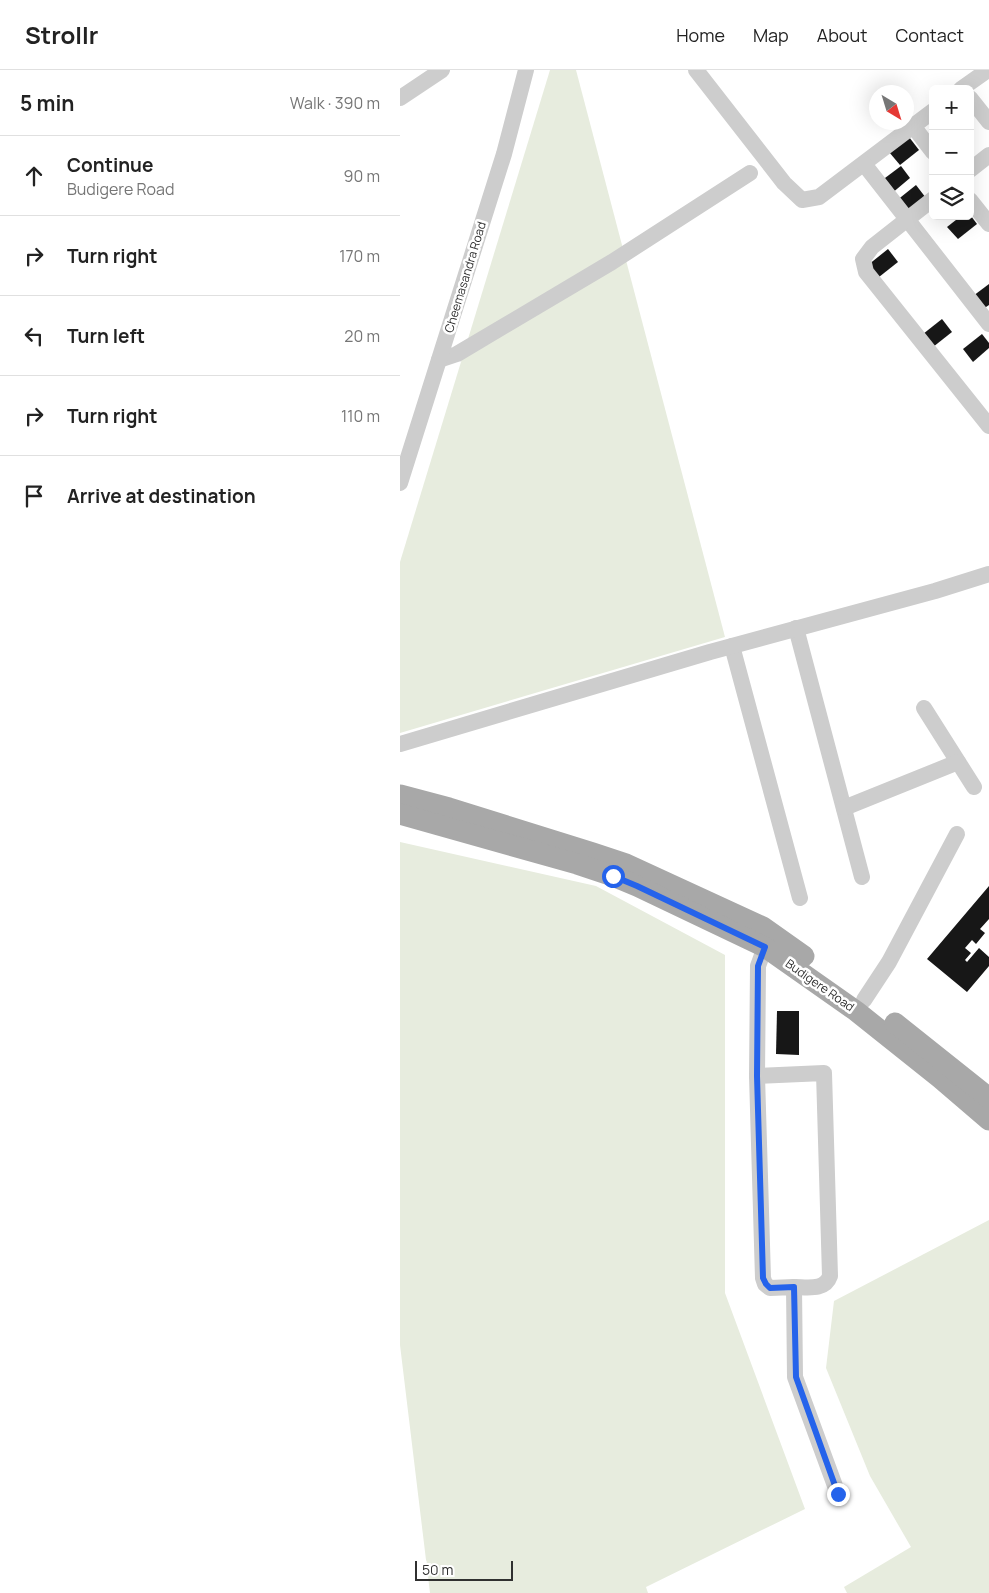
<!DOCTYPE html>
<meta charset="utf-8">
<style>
body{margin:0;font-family:Manrope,sans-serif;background:#f6f6f6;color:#222}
.controls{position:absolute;right:15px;top:15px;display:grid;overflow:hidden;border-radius:8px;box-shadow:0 5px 20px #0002}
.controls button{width:45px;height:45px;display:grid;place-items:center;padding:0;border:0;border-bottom:1px solid #e0e0e0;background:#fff;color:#222;font:25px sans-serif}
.compass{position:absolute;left:469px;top:15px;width:45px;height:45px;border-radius:50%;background:#fff;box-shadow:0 5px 20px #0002;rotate:142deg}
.scale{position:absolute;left:15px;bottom:12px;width:98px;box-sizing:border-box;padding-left:5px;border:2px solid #303030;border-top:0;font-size:14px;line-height:18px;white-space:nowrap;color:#303030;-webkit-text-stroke:4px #fff;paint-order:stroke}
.stop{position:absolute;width:15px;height:15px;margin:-11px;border:4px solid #2563eb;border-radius:50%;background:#fff}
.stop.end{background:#2563eb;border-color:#fff;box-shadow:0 1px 5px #0008}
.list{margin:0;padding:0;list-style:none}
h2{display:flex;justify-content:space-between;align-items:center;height:65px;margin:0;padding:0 20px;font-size:21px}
h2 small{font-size:16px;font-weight:400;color:#767676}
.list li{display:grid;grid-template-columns:32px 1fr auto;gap:15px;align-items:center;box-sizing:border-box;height:80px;padding:0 20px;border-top:1px solid #e0e0e0}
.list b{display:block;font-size:19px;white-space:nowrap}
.list p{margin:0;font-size:16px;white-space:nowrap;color:#767676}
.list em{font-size:16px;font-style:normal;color:#767676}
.icon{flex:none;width:28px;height:28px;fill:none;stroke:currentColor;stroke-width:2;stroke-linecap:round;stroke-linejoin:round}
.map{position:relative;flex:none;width:589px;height:1523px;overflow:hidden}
header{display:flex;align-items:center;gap:30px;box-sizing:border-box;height:70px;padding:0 25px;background:#fff;border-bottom:1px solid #e0e0e0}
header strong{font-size:24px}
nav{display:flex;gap:28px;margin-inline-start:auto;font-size:18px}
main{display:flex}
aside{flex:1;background:#fff}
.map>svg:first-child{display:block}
.green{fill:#e7ecde}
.building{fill:#171717}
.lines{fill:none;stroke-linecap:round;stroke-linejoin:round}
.minor{stroke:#cdcdcd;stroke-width:16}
.major{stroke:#a8a8a8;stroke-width:21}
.route{stroke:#2563eb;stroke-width:6}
.labels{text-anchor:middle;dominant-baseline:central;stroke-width:5;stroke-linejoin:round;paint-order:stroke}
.street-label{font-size:12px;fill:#303030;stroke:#fff}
</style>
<header>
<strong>Strollr</strong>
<nav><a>Home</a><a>Map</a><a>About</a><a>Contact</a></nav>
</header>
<main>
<aside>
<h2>5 min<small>Walk · 390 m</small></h2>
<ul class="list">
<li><svg class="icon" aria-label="ahead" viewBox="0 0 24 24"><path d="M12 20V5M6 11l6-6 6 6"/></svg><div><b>Continue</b><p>Budigere Road</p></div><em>90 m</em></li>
<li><svg class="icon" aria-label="right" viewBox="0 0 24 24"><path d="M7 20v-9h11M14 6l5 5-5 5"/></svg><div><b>Turn right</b></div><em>170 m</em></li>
<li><svg class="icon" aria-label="left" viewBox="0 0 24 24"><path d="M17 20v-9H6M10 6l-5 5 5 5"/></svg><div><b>Turn left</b></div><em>20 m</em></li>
<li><svg class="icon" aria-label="right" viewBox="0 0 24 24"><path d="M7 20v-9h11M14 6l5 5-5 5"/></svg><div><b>Turn right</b></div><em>110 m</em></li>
<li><svg class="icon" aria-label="arrive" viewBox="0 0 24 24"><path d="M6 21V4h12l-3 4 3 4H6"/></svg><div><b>Arrive at destination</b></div></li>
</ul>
</aside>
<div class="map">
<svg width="589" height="1523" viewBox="0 0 589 1523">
<rect width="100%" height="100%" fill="#fff"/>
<!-- green -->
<g class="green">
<path d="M 150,0 L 176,0 L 325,567 L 0,663 L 0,492 Z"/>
<path d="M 0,772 L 196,816 L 325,885 L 325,1223 L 405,1439 L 246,1517 L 248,1523 L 30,1523 L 0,1275 Z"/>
<path d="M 589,1150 L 589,1523 L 447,1523 L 444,1517 L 511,1477 L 470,1406 L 426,1298 L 434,1231 Z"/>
</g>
<!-- building -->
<g class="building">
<path d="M 509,67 L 519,80 L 500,95 L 489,82 Z"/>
<path d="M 501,96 L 510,108 L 491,124 L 481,111 Z"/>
<path d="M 516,115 L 526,128 L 507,143 L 496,131 Z"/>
<path d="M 561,146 L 571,146 L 577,154 L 558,169 L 547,157 Z"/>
<path d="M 488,179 L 498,192 L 479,207 L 468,195 Z"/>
<path d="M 589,214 L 589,235 L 583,239 L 573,226 Z"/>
<path d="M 542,249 L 552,262 L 533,277 L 523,264 Z"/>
<path d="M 582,264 L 589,273 L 589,278 L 573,292 L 563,279 Z"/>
<path d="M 589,816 L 589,849 L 580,859 L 585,863 L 576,874 L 572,870 L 565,878 L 571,883 L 565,890 L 567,892 L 579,878 L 589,887 L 589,896 L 567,922 L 527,889 Z"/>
<path d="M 377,941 L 399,941 L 399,985 L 376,984 Z"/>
</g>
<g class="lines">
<!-- minor -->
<g class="minor">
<path d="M 296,0 L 384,113 L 402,130 L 419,127 L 533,41"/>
<path d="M 561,19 L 588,0"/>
<path d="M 0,28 L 42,0"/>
<path d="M 570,28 L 589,52"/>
<path d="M 513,56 L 533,82"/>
<path d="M 464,94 L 589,254"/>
<path d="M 570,100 L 589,85"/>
<path d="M 533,129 L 472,177 L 463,189 L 466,202 L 589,356"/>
<path d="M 570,130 L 589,154"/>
<path d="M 39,290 L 57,284 L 212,192 L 350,103"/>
<path d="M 0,413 L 104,84 L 126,0"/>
<path d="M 396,558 L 462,807"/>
<path d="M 332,576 L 400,828"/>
<path d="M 524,638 L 574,717"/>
<path d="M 0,674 L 310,582 L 535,521 L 589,504"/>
<path d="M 444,738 L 558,692"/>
<path d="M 365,877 L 358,896 L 357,1006 L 363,1208 L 365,1214 L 370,1218 L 394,1217 L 395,1307 L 438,1424"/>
<path d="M 464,930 L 489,892 L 557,764"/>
<path d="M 357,1006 L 424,1003 L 430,1206 C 425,1221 407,1217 394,1217"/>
</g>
<!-- major -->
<g class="major">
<path d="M 0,725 L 49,738 L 193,783 L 226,794 L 363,857 L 404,886"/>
<path d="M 0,744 L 177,794 L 213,806 L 237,816 L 365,877 L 456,941 L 540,1008 L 589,1050"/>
<path d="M 495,953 L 589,1028"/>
</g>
</g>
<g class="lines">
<!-- route -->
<path class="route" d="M 213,806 L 237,816 L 365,877 L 358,896 L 357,1006 L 363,1208 L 366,1214 L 370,1218 L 394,1217 L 396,1307 L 438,1424"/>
</g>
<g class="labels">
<!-- street labels -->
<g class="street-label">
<text transform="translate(65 207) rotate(-73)">Cheemasandra Road</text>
<text transform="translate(420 915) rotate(35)">Budigere Road</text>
</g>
</g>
</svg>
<div class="controls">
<button>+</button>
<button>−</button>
<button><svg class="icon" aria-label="layers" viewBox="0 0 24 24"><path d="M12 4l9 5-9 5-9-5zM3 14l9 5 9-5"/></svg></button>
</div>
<svg class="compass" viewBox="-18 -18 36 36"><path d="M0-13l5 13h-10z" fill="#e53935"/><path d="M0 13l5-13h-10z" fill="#767676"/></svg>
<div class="scale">50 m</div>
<div class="stop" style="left:213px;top:806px"></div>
<div class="stop end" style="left:438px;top:1424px"></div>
</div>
</main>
